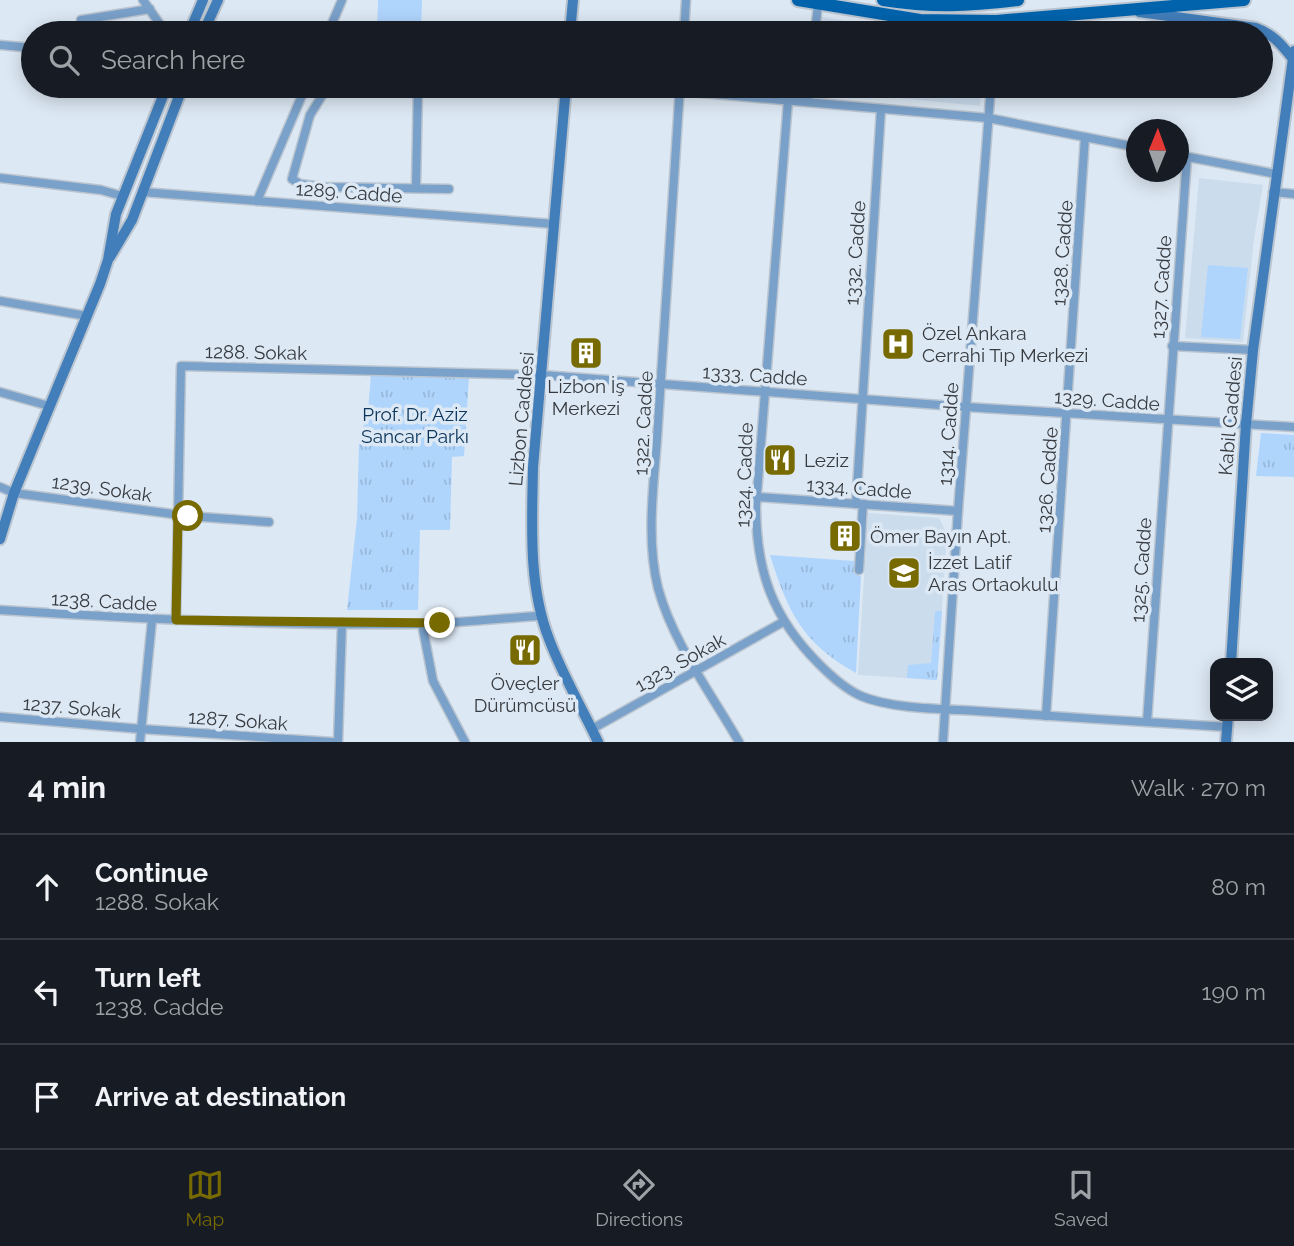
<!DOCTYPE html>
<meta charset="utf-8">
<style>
body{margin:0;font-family:Raleway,sans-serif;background:#20242c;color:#f1f3f6}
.controls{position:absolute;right:21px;bottom:21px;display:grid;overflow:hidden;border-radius:14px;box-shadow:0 4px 18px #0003}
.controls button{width:63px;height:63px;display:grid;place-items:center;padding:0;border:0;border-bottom:2px solid #363941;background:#171b24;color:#f1f3f6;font:35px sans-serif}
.compass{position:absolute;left:1126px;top:119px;width:63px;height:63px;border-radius:50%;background:#171b24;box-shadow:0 4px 18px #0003;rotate:1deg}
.stop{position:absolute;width:21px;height:21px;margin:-16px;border:5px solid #776a01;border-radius:50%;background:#fff}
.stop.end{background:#776a01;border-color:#fff;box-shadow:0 2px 7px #0008}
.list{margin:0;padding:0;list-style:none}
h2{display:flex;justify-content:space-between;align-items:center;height:91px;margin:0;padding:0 28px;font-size:30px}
h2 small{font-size:23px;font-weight:400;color:#9ea1a6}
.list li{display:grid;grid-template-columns:46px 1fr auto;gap:21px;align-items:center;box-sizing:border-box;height:105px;padding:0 28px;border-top:2px solid #363941}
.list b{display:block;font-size:26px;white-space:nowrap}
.list p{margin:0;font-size:23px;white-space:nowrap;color:#9ea1a6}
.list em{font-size:23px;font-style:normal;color:#9ea1a6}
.icon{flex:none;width:38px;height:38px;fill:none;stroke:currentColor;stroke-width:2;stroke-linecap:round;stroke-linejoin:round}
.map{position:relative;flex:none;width:1294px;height:742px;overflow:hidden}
.search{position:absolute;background:#171b24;box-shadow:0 4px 18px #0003;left:21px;right:21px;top:21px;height:77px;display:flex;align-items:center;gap:18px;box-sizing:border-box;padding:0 24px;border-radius:38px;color:#9ea1a6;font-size:26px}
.sheet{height:406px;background:#171b24}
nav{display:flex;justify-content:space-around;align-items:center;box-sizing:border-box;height:98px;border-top:2px solid #363941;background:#171b24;font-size:19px;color:#9ea1a6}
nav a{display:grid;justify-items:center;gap:4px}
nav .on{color:#776a01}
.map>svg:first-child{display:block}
.built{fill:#cbdced}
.grass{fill:url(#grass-tufts)}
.pitch{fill:#b0d5fd}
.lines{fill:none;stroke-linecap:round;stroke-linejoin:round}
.street-casing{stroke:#bbc5d0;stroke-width:11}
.secondary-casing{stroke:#bbc5d0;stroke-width:14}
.primary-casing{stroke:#bbc5d0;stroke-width:16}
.street{stroke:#7aa1ca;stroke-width:8}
.secondary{stroke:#427eba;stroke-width:10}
.primary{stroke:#0263ad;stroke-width:12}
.route{stroke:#776a01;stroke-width:9}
.labels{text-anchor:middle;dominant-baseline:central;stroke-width:7;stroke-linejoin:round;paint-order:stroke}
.street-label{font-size:19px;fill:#373b40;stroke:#dce8f4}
.poi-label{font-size:19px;fill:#373b40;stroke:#dce8f4;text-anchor:start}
.park-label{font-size:19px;fill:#0a345a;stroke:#dce8f4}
</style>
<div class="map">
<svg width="1294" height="742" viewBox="0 0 1294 742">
<defs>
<pattern id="grass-tufts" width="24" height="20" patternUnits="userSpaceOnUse" patternTransform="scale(1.75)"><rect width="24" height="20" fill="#b0d5fd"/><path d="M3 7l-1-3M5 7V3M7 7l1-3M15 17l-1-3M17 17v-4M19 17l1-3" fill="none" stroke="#98b8da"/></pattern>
</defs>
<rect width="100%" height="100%" fill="#dce8f4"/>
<!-- built -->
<g class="built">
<path d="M 822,17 L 900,30 L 931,33 L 821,33 Z"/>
<path d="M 816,86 L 982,86 L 980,106 L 816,90 Z"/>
<path d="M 1199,178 L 1263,185 L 1254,239 L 1243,342 L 1185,338 Z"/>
<path d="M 868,513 L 939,518 L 947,534 L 937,680 L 858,675 Z"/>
</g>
<!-- grass -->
<g class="grass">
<path d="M 371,375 L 469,377 L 464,456 L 452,457 L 450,530 L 420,530 L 418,610 L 347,610 L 357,518 L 359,443 L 368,410 Z"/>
<path d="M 1261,433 L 1294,435 L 1294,477 L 1256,476 Z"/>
<path d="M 770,555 L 854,561 L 854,573 L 861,576 L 856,673 C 802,643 788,612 770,555 Z"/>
<path d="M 935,611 L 942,611 L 937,680 L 907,678 L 908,665 L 931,663 Z"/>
</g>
<!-- pitch -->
<g class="pitch">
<path d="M 378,0 L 422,0 L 421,33 L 377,33 Z"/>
<path d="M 1208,265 L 1248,268 L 1240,339 L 1201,337 Z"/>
<path d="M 822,604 L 842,605 L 843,641 L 822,641 Z"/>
</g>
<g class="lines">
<defs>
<g id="street">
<path d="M 143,0 L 166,33"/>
<path d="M 83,33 L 81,20 L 150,9"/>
<path d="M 328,33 L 342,0"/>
<path d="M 684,33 L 686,0"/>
<path d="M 815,33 L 818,4"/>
<path d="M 995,33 L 996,21"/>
<path d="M 0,45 L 33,48"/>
<path d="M 328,86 L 310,115 L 292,179 L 300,184 L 323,187 L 449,189"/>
<path d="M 680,86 C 673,199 665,311 658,424 C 655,477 645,535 658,588 C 673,643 711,693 739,742"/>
<path d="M 680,91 L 988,118 L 1136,147"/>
<path d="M 788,101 L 756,506 C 756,572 773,618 819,664 C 832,677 845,689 861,696 C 891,709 944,709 977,711 C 1060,717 1144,722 1227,727"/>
<path d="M 808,102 L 809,86"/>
<path d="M 1178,155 L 1276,174"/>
<path d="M 0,178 L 101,190 L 122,196"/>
<path d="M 416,187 L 418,86"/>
<path d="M 142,192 L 554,224"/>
<path d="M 1273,192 L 1294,194"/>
<path d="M 257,201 L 306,86"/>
<path d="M 0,301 L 87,316"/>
<path d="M 1172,346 L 1253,350"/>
<path d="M 0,392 L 49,406"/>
<path d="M 0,487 L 14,493 L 188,516 L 269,522"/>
<path d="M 757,497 L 958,511"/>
<path d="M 856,504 L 881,109"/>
<path d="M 859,570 L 863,504"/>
<path d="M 0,610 C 139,619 279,626 419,624 C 460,623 501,618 541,616"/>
<path d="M 176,620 L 181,366 L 542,375 L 966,407 L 1294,427"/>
<path d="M 422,624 L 433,681 L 465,742"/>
<path d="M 1046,716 L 1085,137"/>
<path d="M 0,717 L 141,729 L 332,742"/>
<path d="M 1147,722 L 1187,157"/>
<path d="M 592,729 L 783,622"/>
<path d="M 140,742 L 152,620"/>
<path d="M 338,742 L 342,623"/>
<path d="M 943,742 L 958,511 L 991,86"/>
</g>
<g id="secondary">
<path d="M 1139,12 L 1256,28 C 1273,34 1282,45 1293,59"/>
<path d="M 189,33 L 203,0"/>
<path d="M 203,33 L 218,0"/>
<path d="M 570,33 L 573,0"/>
<path d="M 566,86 L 533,467 C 532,524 528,585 549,639 C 562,674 582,708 598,742"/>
<path d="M 110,257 L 132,220 L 183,86"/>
<path d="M 0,539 L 14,493 L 100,284 L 108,260 L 116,214 L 167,86"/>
<path d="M 1231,663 L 1246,424 L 1253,350 L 1294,51"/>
<path d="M 1226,742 L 1228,716"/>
</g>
<g id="primary">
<path d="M 798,0 L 920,20 L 996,21 L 1244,0"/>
<path d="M 883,0 C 935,8 967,6 1018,0"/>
</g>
</defs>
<!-- street casing -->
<use href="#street" class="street-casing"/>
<!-- secondary casing -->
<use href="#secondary" class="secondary-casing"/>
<!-- primary casing -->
<use href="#primary" class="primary-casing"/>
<!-- street -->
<use href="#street" class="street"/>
<!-- secondary -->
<use href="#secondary" class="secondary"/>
<!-- primary -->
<use href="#primary" class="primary"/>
</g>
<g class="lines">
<!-- route -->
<path class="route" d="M 188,516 L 178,514 L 176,620 L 440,623"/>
</g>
<!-- icons -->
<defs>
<symbol id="hospital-square" viewBox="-11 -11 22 22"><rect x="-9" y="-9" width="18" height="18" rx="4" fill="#776a01" stroke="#dce8f4"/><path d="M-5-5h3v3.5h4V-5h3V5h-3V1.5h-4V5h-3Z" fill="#fff"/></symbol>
<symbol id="building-square" viewBox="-11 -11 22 22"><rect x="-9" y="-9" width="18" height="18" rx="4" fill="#776a01" stroke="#dce8f4"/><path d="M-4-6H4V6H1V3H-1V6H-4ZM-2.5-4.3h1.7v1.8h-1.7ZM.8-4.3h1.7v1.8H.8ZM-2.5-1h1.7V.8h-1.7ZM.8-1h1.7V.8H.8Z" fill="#fff"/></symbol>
<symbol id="restaurant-square" viewBox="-11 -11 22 22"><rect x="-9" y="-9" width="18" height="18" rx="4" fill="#776a01" stroke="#dce8f4"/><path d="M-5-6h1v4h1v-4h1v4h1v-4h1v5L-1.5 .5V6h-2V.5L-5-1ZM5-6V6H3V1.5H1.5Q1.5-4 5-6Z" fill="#fff"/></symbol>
<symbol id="school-square" viewBox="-11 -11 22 22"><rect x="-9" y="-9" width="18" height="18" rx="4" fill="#776a01" stroke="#dce8f4"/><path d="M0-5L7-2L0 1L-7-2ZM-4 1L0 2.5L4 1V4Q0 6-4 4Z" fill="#fff"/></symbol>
</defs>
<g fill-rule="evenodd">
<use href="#hospital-square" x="879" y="325" width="38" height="38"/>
<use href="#building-square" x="567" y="334" width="38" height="38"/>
<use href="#restaurant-square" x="761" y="441" width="38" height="38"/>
<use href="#building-square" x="826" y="517" width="38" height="38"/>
<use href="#school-square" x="885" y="554" width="38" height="38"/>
<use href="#restaurant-square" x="506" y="631" width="38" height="38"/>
</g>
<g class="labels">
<!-- street labels -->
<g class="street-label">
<text transform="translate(349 192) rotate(4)">1289. Cadde</text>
<text transform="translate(855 253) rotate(-86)">1332. Cadde</text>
<text transform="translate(1062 253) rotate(-86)">1328. Cadde</text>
<text transform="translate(1161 287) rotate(-86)">1327. Cadde</text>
<text transform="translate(256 352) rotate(1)">1288. Sokak</text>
<text transform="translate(755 375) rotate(4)">1333. Cadde</text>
<text transform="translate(1107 400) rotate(4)">1329. Cadde</text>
<text transform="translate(1230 416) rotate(-85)">Kabil Caddesi</text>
<text transform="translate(521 419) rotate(-85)">Lizbon Caddesi</text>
<text transform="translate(643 423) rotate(-87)">1322. Cadde</text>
<text transform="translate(948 434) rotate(-86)">1314. Cadde</text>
<text transform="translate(744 475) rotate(-88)">1324. Cadde</text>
<text transform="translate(1047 480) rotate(-86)">1326. Cadde</text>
<text transform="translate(102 488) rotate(8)">1239. Sokak</text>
<text transform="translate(859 488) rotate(4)">1334. Cadde</text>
<text transform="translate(1141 570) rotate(-86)">1325. Cadde</text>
<text transform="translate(104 601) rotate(3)">1238. Cadde</text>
<text transform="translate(680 662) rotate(-29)">1323. Sokak</text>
<text transform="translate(72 707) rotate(5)">1237. Sokak</text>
<text transform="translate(238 720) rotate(4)">1287. Sokak</text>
</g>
<!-- poi labels -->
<g class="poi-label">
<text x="922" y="333">Özel Ankara<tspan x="922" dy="22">Cerrahi Tıp Merkezi</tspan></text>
<text x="586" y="386" text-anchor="middle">Lizbon İş<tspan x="586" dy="22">Merkezi</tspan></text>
<text x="804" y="460">Leziz</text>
<text x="870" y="536">Ömer Bayın Apt.</text>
<text x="928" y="562">İzzet Latif<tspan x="928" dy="22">Aras Ortaokulu</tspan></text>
<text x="525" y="683" text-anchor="middle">Öveçler<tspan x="525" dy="22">Dürümcüsü</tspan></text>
</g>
<!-- park labels -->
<g class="park-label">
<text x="415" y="414">Prof. Dr. Aziz<tspan x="415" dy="22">Sancar Parkı</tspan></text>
</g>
</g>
</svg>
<div class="controls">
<button><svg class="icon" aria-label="layers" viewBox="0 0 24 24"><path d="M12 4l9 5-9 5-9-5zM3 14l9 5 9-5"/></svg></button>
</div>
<svg class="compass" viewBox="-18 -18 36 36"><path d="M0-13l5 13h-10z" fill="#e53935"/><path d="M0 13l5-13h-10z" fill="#9ea1a6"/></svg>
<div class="stop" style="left:188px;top:516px"></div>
<div class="stop end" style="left:440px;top:623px"></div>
<div class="search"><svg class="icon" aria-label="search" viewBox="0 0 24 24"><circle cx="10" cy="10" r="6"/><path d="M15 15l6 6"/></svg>Search here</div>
</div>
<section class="sheet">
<h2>4 min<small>Walk · 270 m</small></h2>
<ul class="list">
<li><svg class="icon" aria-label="ahead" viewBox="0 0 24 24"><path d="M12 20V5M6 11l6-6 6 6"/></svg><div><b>Continue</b><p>1288. Sokak</p></div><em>80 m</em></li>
<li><svg class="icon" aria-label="left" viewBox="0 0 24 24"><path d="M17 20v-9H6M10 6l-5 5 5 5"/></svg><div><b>Turn left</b><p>1238. Cadde</p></div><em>190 m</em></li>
<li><svg class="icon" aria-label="arrive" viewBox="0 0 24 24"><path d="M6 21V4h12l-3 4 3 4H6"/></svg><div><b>Arrive at destination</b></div></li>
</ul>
</section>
<nav>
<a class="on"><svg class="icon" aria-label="map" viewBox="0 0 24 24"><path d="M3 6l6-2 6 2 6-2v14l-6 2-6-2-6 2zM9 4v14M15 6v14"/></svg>Map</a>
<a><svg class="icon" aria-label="directions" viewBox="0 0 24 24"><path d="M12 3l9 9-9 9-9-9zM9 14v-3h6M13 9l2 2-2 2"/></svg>Directions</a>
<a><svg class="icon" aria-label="saved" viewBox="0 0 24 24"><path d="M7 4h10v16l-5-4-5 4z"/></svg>Saved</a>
</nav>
